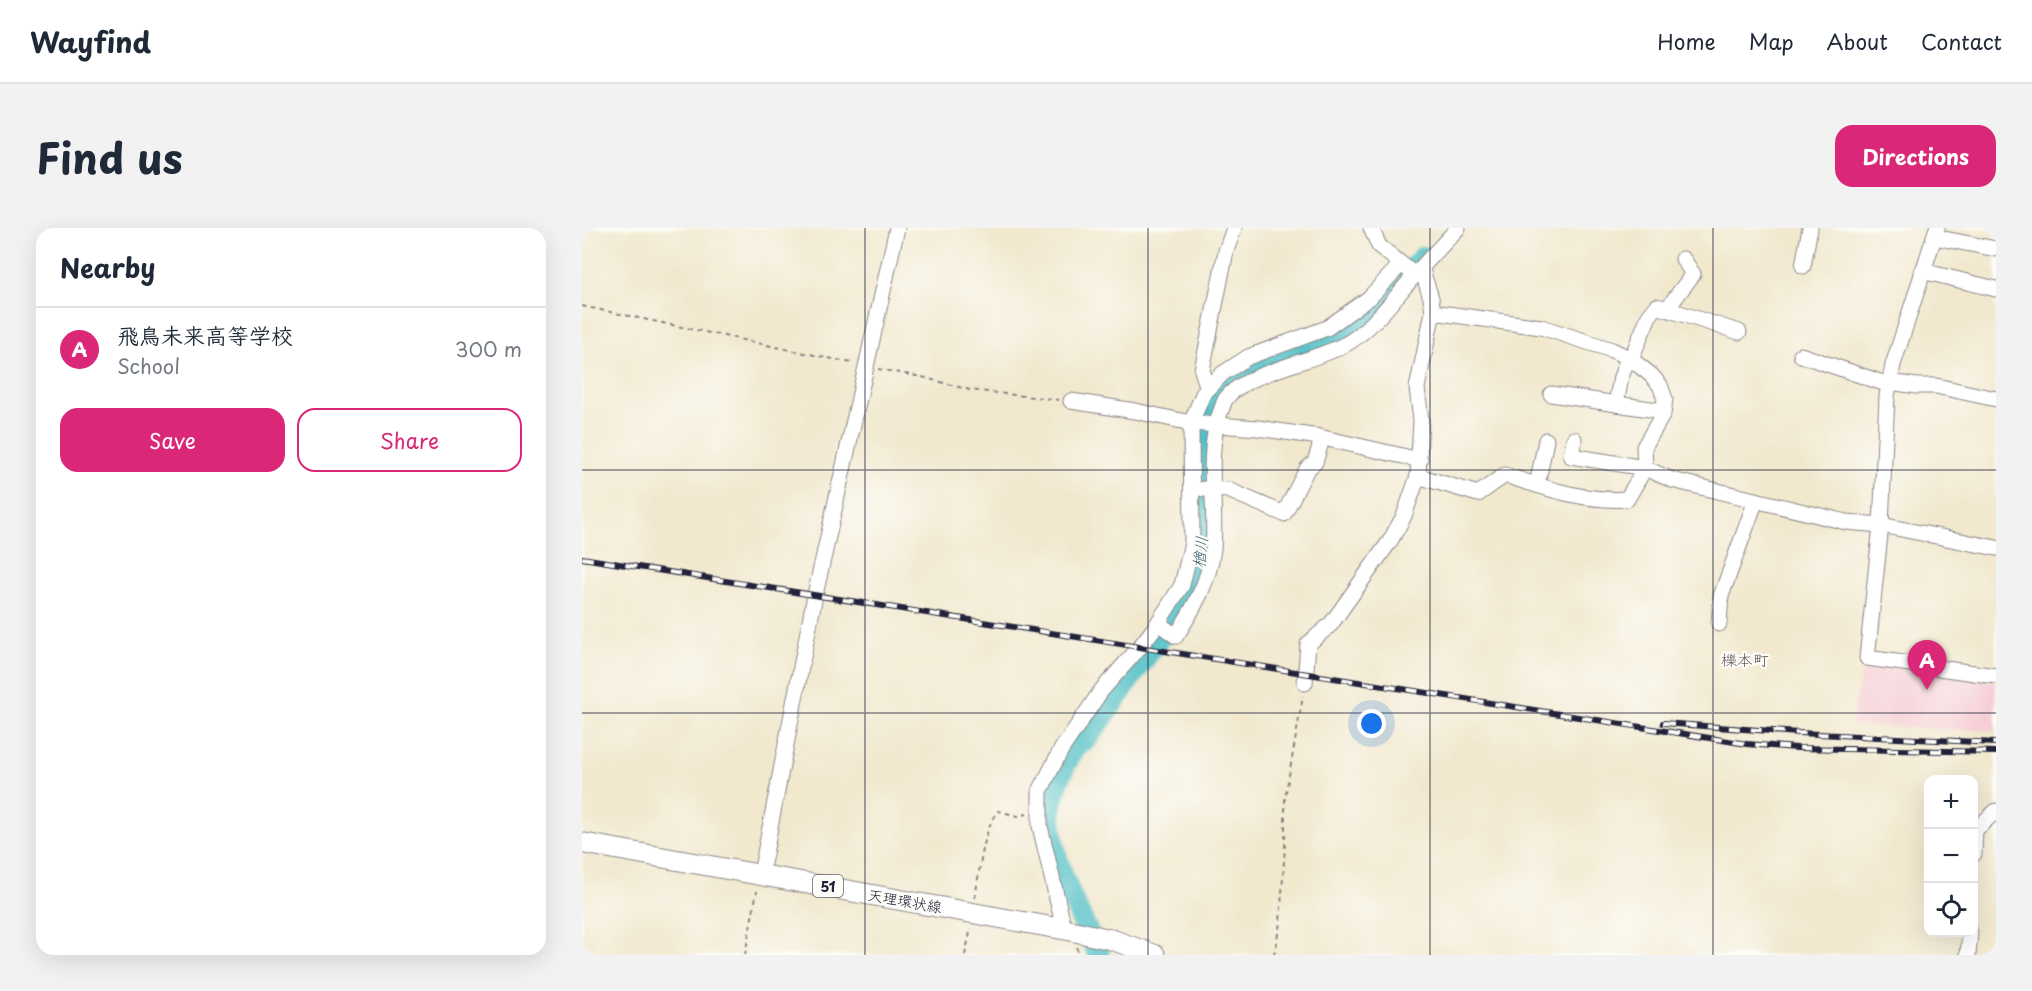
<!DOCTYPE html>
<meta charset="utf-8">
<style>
body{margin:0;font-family:"Playpen Sans","Klee One",sans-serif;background:#f2f2f3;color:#1f2937}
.controls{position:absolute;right:18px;bottom:18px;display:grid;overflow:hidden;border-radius:12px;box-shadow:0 6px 24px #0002}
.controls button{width:54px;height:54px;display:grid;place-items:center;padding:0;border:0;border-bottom:2px solid #e0e1e3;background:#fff;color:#1f2937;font:30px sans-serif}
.you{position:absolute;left:790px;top:496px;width:21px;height:21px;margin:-15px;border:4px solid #fff;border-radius:50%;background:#1a73e8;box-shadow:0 0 0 9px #1a73e833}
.badge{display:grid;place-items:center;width:39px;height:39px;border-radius:50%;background:#db2777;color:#fff;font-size:20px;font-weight:700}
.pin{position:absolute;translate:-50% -50px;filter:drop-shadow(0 2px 3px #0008)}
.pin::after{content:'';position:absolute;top:32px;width:21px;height:18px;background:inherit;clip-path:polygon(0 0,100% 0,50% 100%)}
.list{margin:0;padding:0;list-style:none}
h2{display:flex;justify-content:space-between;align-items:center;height:78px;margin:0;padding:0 24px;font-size:26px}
h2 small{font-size:20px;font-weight:400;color:#747a83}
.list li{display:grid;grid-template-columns:39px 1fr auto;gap:18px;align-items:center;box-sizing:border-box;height:84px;padding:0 24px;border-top:2px solid #e0e1e3}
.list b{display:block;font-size:22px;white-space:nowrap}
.list p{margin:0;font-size:20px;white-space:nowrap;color:#747a83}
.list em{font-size:20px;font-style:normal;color:#747a83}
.actions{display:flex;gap:12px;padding:18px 24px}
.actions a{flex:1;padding:14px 0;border:2px solid #db2777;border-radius:18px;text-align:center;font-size:21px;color:#db2777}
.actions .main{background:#db2777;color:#fff}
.icon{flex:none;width:33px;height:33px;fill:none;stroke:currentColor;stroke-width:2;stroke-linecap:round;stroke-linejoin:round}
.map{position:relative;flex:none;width:1414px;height:727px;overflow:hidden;border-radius:18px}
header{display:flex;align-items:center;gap:36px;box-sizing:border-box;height:84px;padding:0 30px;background:#fff;border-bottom:2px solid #e0e1e3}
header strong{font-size:28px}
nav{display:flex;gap:33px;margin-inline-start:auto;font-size:21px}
.intro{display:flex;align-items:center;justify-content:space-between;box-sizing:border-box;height:144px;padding:0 36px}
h1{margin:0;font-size:42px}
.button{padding:15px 27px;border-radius:18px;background:#db2777;color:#fff;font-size:21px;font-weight:700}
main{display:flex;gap:36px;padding:0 36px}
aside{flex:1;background:#fff;border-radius:18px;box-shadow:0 6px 24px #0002}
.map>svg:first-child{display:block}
.built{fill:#f6cfd6}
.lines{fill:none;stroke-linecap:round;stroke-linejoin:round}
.river{stroke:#51c0c6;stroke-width:22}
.minor-casing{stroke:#8a8584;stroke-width:17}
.major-casing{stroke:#8a8584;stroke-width:22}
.path{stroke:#8a8584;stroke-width:2;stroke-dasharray:4.5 4.5;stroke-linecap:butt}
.minor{stroke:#fff;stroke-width:15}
.major{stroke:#fff;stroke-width:20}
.rail-casing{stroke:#22223b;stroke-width:6}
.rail{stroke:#fdfcf7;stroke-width:4;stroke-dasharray:11;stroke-linecap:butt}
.grid{fill:none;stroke:#22223b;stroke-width:1.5;stroke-opacity:0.55}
.labels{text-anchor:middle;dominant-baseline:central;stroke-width:4.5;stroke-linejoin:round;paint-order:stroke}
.shield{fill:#fdfcf7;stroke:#646373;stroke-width:1.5}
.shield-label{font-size:14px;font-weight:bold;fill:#22223b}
.street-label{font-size:15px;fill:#22223b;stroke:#fdfcf7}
.water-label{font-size:16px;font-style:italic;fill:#356173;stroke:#fdfcf7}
.neighbourhood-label{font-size:16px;fill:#63525d;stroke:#fdfcf7}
</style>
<header>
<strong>Wayfind</strong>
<nav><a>Home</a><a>Map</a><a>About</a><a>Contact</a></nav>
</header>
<div class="intro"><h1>Find us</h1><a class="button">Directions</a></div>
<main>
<aside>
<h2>Nearby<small></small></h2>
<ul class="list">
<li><span class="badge">A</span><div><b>飛鳥未来高等学校</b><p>School</p></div><em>300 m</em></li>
</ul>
<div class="actions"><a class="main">Save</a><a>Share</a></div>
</aside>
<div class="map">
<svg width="1414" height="727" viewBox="0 0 1414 727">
<rect width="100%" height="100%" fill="#fdfcf7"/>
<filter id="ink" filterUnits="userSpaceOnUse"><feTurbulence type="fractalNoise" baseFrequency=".0167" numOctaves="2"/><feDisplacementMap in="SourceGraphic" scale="12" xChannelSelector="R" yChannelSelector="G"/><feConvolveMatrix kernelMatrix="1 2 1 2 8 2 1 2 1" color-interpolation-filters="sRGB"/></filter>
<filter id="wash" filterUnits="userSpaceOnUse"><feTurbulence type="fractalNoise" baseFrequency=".008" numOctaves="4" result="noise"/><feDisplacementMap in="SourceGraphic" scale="24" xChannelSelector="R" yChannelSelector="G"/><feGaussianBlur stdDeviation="1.35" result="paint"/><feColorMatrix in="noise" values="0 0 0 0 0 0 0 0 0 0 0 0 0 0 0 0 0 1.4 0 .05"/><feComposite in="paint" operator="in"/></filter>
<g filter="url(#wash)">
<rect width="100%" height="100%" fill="#f1e8ce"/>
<!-- built -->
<path class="built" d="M 1282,434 L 1414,454 L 1414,503 L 1269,497 Z"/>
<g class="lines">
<!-- river -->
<path class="river" d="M 517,727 C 496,683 467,633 469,582 C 470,566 485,527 497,516 C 501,513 504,513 507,508 C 527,482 545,454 565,427 C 582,403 604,380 614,351 C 631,300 608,244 621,194 C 623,189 624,181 626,177 C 656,129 713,136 757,111 C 784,95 818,53 841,29"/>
</g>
</g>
<g filter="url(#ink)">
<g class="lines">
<defs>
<g id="minor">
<path d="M 1355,0 L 1311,137 L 1305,168 L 1299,297 L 1285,430 L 1414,448"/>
<path d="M 1352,9 L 1414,21"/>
<path d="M 1221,38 L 1228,0"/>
<path d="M 838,41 L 876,0"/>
<path d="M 1340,43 L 1414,61"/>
<path d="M 1085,81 L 1111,46 L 1101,31"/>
<path d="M 1219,127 L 1307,157"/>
<path d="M 1049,131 L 1067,88 L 1075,78 L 1157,104"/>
<path d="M 1308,154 L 1335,158 L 1354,158 L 1414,171"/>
<path d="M 626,161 L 620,142 L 644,23 L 652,0"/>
<path d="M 969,166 L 1081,183"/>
<path d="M 489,173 L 553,183 L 609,195 L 676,200 L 737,209 L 838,232"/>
<path d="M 1034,176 L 1039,149 L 1046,130"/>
<path d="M 992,211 L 989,228 L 1063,240 L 1090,252 L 1264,294 L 1299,297 L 1414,320"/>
<path d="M 836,248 L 896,266 L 923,247 C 963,260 1003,274 1045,271 L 1063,240 L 1062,219 L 1081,186 L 1083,171 L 1078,157 L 1069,147 L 1049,131 L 1030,122 L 959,99 L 851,84"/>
<path d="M 955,257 L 964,212"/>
<path d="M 621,261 L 646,262 L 702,286 L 725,241 L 733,234 L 738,218 L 737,209"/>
<path d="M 576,395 L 594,408 C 612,380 627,354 631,321 C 635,275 623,230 638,185 C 640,181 641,176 643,172 C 660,144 739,133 769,113 C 794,96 813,69 833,47"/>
<path d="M 1137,396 L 1139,368 L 1174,272"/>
<path d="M 723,455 L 726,416 L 749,396 L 808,313 L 822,288 L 836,248 L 839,192 L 835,160 L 851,84 L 849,70 L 841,45 L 838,41 L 833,47 L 797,18 L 789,0"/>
<path d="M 1392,626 L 1393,602 L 1414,583"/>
<path d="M 179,646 L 233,367 L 315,0"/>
<path d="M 482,701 L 458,598 L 458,563 L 479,522 L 519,463 L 557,420 L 574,398 L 600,357 L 610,315 L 609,195 L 621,166 L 640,146 L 666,129 L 745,100 L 787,70 L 819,36"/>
<path d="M 1386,727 L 1388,704"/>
</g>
<path id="major" d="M 0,615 L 491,703 L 531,712 L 573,727"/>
</defs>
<!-- minor casing -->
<use href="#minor" class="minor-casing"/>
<!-- major casing -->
<use href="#major" class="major-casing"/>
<!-- path -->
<g class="path">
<path d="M 0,78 L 270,135"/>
<path d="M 296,141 L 340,149 L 388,162 L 477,172"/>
<path d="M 393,670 C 397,647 401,600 416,583 L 436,588 L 445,586"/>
<path d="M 494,719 L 498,727"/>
<path d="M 163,727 L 175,663"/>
<path d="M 383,727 L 389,700"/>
<path d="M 692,727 L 698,695 L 703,618 L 703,570 L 721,468"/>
</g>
<!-- minor -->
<use href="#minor" class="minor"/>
<!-- major -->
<use href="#major" class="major"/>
<defs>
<g id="rail">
<path d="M 0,330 L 1165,516 L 1215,520 L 1414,524"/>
<path d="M 1081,495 L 1217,505 L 1414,515"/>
</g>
</defs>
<!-- rail casing -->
<use href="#rail" class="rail-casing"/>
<!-- rail -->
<use href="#rail" class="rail"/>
</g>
</g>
<!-- grid -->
<path class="grid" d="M 283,0 L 283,727M 566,0 L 566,727M 848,0 L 848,727M 1131,0 L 1131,727M 0,242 L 1414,242M 0,485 L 1414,485"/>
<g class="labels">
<!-- shield labels -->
<rect class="shield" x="231" y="647" width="30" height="22" rx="4.5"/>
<g class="shield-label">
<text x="246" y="658">51</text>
</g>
<!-- street labels -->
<g class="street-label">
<text transform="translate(323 672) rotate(10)">天理環状線</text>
</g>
<!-- water labels -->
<g class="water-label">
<text transform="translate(617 324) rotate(-84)">楢川</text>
</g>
<!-- neighbourhood labels -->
<g class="neighbourhood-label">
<text x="1163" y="431">櫟本町</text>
</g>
</g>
</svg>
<div class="controls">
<button>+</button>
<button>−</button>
<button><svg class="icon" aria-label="locate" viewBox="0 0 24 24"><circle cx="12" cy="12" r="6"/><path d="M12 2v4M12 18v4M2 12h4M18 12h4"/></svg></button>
</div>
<div class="you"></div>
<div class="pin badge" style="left:1345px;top:462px">A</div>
</div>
</main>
